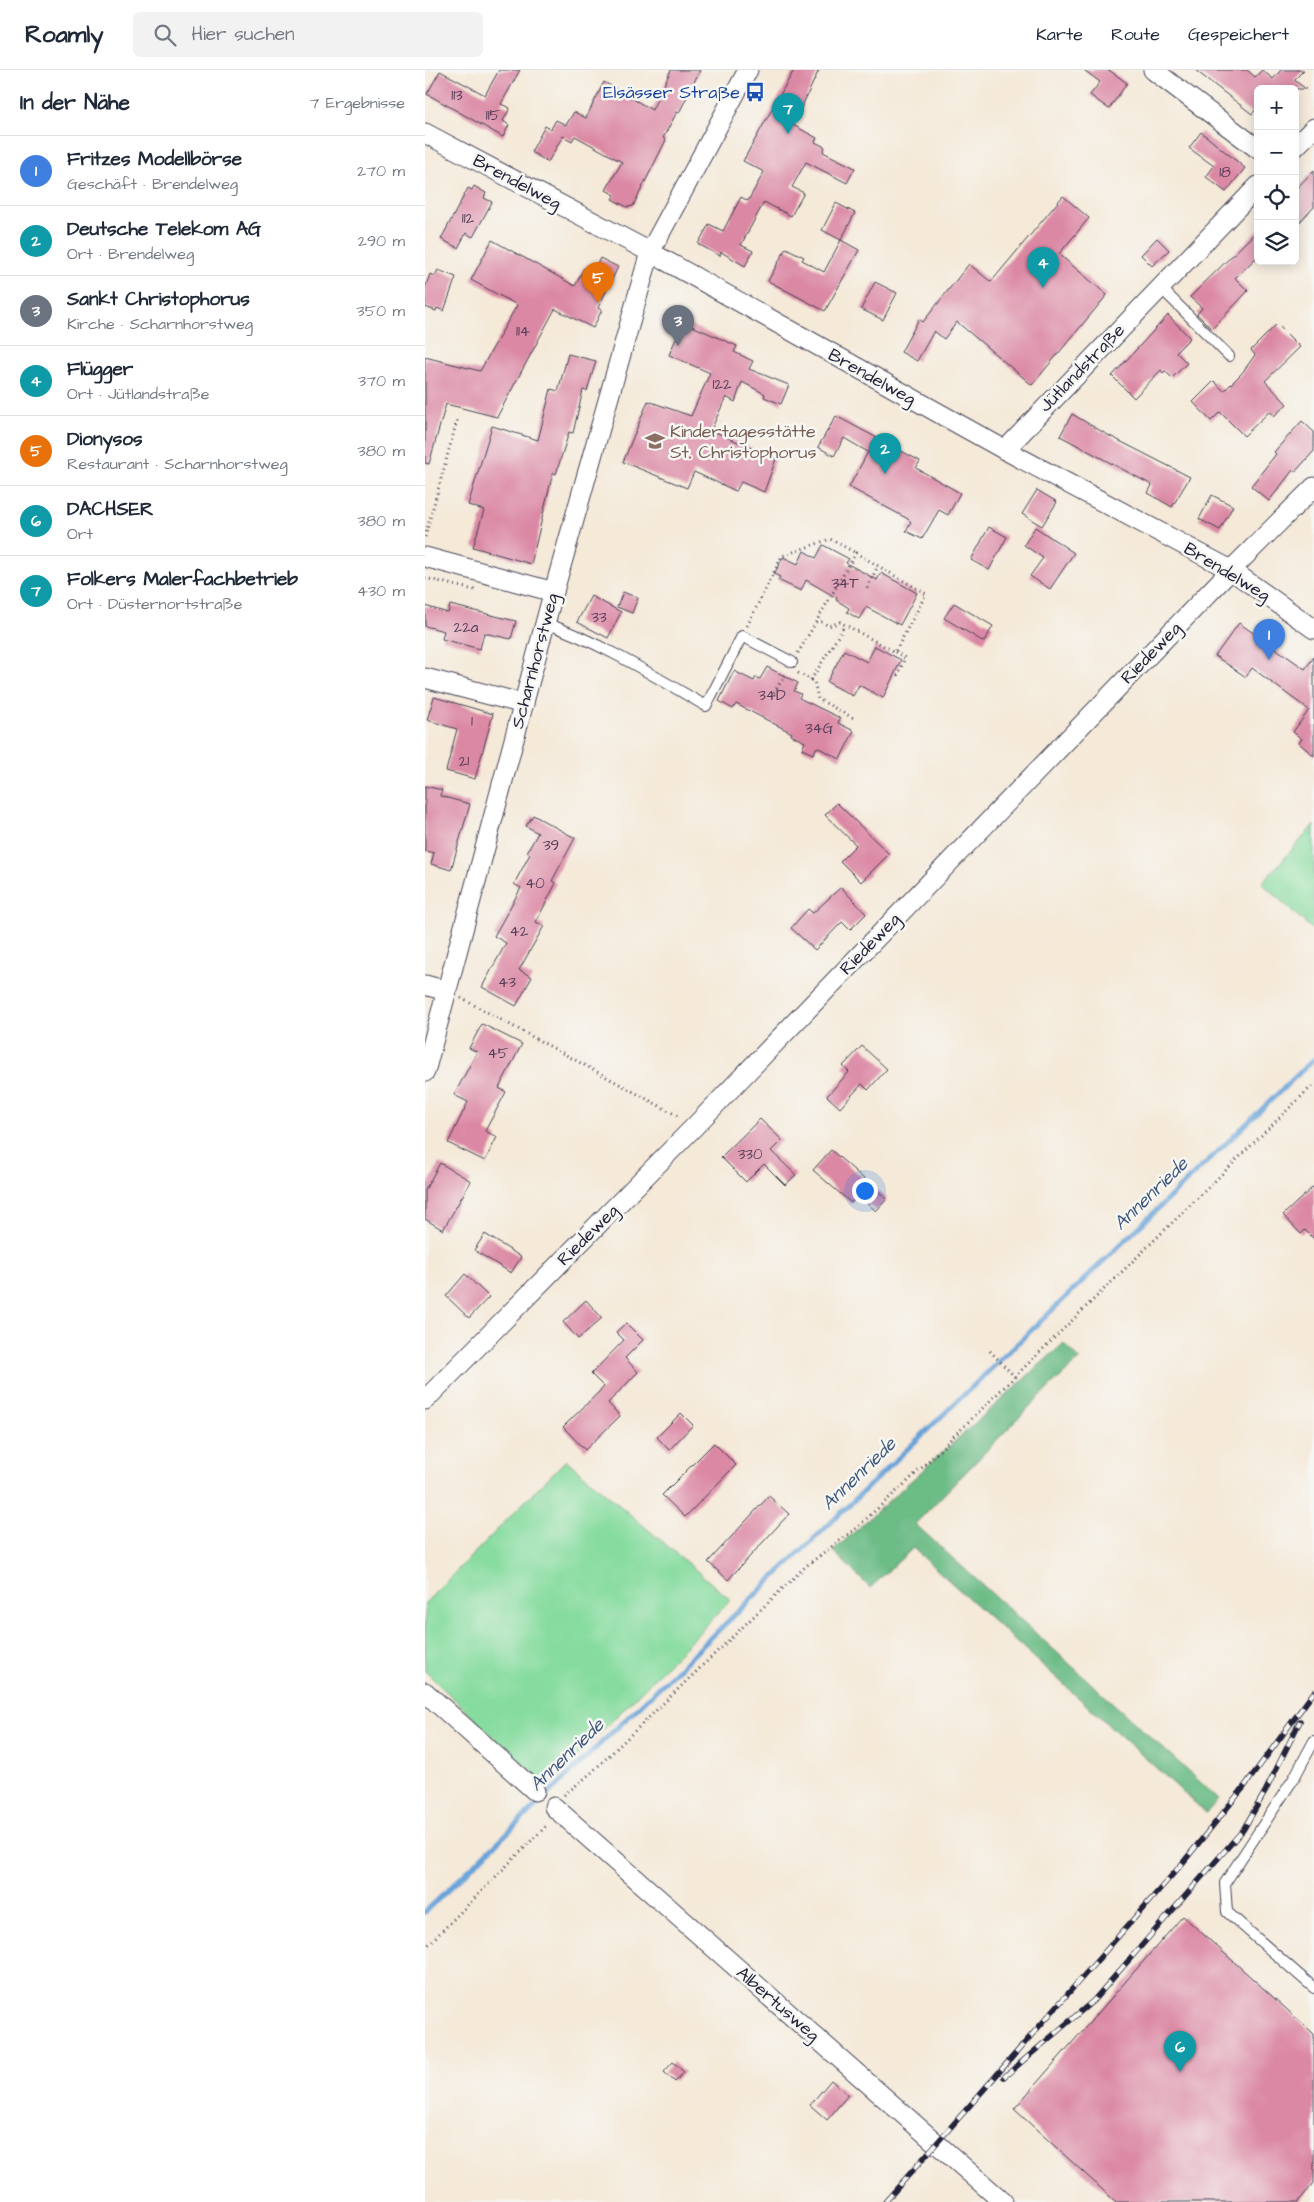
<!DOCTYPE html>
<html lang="de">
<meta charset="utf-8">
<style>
body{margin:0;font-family:"Architects Daughter",sans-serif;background:#f2f2f3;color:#1f2937}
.controls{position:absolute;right:15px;top:15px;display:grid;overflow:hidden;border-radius:8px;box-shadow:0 2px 12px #0003}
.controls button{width:45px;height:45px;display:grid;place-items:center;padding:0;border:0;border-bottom:1px solid #e0e1e3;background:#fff;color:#1f2937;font:25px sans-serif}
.you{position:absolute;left:439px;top:1120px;width:18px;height:18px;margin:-12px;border:4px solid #fff;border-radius:50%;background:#1a73e8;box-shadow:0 0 0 8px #1a73e833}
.badge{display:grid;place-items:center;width:32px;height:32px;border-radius:50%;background:#d1495b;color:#fff;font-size:16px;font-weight:700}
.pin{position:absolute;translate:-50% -41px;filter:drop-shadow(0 1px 2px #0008)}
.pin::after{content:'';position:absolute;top:26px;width:18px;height:15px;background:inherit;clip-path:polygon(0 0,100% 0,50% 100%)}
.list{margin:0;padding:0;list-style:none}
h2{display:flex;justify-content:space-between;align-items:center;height:65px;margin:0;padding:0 20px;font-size:21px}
h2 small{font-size:16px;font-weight:400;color:#747a83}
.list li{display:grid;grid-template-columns:32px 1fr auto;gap:15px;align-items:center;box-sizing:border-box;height:70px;padding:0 20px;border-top:1px solid #e0e1e3}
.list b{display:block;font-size:19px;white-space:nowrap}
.list p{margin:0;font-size:16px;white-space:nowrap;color:#747a83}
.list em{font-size:16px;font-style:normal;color:#747a83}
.icon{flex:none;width:28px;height:28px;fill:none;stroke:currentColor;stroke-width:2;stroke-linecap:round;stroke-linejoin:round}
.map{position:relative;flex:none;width:889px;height:2132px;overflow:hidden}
header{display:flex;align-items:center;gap:30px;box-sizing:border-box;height:70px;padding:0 25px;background:#fff;border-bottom:1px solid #e0e1e3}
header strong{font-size:24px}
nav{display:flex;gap:28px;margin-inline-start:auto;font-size:18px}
.search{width:350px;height:45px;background:#f2f2f3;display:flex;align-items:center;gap:12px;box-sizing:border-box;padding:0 18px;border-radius:8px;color:#747a83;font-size:19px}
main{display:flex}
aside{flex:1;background:#fff}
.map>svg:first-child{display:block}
.green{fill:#86dc9f;stroke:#547f6d}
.forest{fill:#6cbc86;stroke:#476f60}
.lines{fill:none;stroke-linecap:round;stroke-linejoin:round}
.stream{stroke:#68a3d8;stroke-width:5}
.building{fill:#db88a4}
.lane-casing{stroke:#424053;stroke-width:12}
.street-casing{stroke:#424053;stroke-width:21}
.path{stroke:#424053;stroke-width:3;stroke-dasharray:1 4;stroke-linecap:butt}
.lane{stroke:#fff;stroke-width:10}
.street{stroke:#fff;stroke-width:19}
.rail-casing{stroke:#22223b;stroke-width:5.5}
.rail{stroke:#f6f6f2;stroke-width:4;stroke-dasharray:11;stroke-linecap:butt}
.labels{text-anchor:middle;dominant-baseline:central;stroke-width:5;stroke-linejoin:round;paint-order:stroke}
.number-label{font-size:15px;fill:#503c55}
.transit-label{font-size:18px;fill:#164399;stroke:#f6f6f2;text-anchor:end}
.street-label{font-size:18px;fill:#22223b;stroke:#f6f6f2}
.education-label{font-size:18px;fill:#785e54;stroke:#f6f6f2;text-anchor:start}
.water-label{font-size:19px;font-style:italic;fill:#3e567a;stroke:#f6f6f2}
</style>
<header>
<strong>Roamly</strong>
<div class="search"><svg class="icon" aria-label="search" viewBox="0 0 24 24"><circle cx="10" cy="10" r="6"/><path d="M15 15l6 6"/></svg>Hier suchen</div>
<nav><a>Karte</a><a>Route</a><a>Gespeichert</a></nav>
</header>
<main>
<aside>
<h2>In der Nähe<small>7 Ergebnisse</small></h2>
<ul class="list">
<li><span class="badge" style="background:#3f7fe0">1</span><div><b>Fritzes Modellbörse</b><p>Geschäft · Brendelweg</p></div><em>270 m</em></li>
<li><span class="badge" style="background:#0f9aa8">2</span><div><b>Deutsche Telekom AG</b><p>Ort · Brendelweg</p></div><em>290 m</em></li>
<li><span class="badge" style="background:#6b7280">3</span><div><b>Sankt Christophorus</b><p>Kirche · Scharnhorstweg</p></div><em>350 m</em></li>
<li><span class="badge" style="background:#0f9aa8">4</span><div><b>Flügger</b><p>Ort · Jütlandstraße</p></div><em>370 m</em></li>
<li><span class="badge" style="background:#e8710a">5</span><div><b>Dionysos</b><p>Restaurant · Scharnhorstweg</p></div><em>380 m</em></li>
<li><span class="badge" style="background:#0f9aa8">6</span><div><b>DACHSER</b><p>Ort</p></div><em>380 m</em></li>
<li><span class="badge" style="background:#0f9aa8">7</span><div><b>Folkers Malerfachbetrieb</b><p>Ort · Düsternortstraße</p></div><em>430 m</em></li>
</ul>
</aside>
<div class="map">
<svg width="889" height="2132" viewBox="0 0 889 2132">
<rect width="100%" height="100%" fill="#f6f6f2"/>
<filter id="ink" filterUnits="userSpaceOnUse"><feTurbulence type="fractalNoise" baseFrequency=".02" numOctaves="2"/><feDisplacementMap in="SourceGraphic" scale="10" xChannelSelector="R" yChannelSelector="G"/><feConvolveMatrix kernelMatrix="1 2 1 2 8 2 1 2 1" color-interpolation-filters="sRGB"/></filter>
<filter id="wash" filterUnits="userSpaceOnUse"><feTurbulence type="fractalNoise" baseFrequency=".0096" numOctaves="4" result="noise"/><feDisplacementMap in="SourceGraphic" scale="20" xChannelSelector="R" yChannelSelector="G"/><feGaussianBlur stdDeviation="1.12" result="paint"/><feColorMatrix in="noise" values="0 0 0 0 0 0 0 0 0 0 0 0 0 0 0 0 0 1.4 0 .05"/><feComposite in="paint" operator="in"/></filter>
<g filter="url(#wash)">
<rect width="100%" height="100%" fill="#f5e9d8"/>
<!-- green -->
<g class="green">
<path d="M 889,755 L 889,861 L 837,813 Z"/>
<path d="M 141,1390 L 306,1530 L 121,1718 L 0,1601 L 0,1533 Z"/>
</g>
<!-- forest -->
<path class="forest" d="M 639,1273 L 655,1289 L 614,1327 L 490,1454 L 794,1729 L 781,1743 L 488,1478 L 445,1518 L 408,1481 Z"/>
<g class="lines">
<!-- stream -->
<path class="stream" d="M 0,1842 L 889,989"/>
</g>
<g id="blocks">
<!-- building -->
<g class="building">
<path d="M 74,0 L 95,0 L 76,34 L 85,38 L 78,51 L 84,55 L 78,67 L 2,24 L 15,1 L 60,25 Z"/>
<path d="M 246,0 L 275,0 L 254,43 L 252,42 L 238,68 L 241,70 L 208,136 L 202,137 L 187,129 L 190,125 L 181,120 L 197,92 L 150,66 L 147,71 L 138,66 L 123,92 L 106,82 L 120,56 L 126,59 L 131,50 L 141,55 L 149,42 L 161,48 L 179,12 L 227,40 Z"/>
<path d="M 369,0 L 394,0 L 368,55 L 392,68 L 390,72 L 400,77 L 398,82 L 430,98 L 422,113 L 381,92 L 367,117 L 379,123 L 366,146 L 339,132 L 316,175 L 328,181 L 320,196 L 296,182 L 295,186 L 273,174 L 284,154 L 298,161 L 316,127 L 323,131 L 339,102 L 318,91 Z"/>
<path d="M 659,0 L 684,0 L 702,13 L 684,39 L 665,25 L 675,12 Z"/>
<path d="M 770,0 L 822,0 L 830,7 L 837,0 L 848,9 L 856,0 L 879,0 L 869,10 L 881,19 L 833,19 L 833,37 L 827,44 Z"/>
<path d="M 776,62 L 820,98 L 801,122 L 781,107 L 789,96 L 764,78 Z"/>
<path d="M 889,100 L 889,137 L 870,157 L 870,120 Z"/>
<path d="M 49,116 L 61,123 L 59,128 L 67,132 L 48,167 L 41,163 L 33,178 L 16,169 L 43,118 L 47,120 Z"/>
<path d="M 638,126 L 664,148 L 634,184 L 682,225 L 607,315 L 532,252 L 519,269 L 509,261 L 492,291 L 476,282 L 494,249 L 498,252 L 544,194 L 566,212 Z"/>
<path d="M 411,133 L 430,143 L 416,170 L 397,160 Z"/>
<path d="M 833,160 L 833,186 L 810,208 L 823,221 L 787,259 L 772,244 L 777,238 L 765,227 Z"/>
<path d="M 732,168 L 744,180 L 727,196 L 716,185 Z"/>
<path d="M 67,170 L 150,216 L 159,198 L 168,203 L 175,188 L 193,197 L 173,238 L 177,240 L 168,258 L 130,239 L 72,347 L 21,334 L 4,394 L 0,393 L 0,287 L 55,301 L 92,235 L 46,210 Z"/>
<path d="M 416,170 L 434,180 L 400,241 L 343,211 L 361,178 L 379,187 L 377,190 L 399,202 Z"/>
<path d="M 13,200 L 31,207 L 19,241 L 12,238 L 11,241 L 0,237 L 0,218 L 5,204 L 10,206 Z"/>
<path d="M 450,212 L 472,223 L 458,250 L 436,239 Z"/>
<path d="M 743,245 L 765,268 L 751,282 L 762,293 L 747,308 L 740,301 L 738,303 L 736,300 L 709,328 L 687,306 Z"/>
<path d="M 258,252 L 312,276 L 309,282 L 328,291 L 324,299 L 364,315 L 356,334 L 339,327 L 340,324 L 317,312 L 310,332 L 301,327 L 286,360 L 351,389 L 339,422 L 316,412 L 311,421 L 269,402 L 262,418 L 198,392 L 223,331 L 266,346 L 285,303 L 244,285 Z"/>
<path d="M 852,254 L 875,277 L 840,311 L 862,334 L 849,346 L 845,341 L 819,366 L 795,342 L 786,351 L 768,332 L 789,311 L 799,321 L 817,303 L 830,285 L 826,280 Z"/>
<path d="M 143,284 L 171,291 L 162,321 L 158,320 L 148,363 L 144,362 L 131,404 L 128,403 L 106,494 L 48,477 L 59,440 L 43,435 L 67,356 L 113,370 L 126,319 L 133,321 Z"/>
<path d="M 647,344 L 681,364 L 765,407 L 747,437 L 723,423 L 727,415 L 635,366 Z"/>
<path d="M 411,346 L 495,391 L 491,398 L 535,423 L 523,445 L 514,440 L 497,469 L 481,461 L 486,452 L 483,449 L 424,417 L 443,382 L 419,368 L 409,386 L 393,377 Z"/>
<path d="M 877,351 L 889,362 L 889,381 L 870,402 L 868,400 L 844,431 L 826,416 L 851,384 L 849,382 Z"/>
<path d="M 612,420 L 632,432 L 617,456 L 597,444 Z"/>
<path d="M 787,425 L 808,436 L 795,460 L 774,449 Z"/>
<path d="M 564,457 L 582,467 L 564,500 L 546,490 Z"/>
<path d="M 610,457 L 649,483 L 625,519 L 605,506 L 618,488 L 599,475 Z"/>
<path d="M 398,475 L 424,489 L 421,493 L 452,510 L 456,503 L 492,523 L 475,555 L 441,537 L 434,549 L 422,542 L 424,538 L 411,530 L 412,528 L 381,510 L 376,521 L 353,510 L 355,507 L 349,504 L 358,487 L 373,494 L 379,481 L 391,488 Z"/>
<path d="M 198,522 L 213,528 L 207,543 L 192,537 Z"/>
<path d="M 166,526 L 196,542 L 183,568 L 152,552 Z"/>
<path d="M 529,533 L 568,556 L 559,572 L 519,548 Z"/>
<path d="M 25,535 L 91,551 L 86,569 L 59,563 L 55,579 L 17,569 L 19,561 L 0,556 L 0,536 L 23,543 Z"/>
<path d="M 814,553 L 880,599 L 889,587 L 889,686 L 874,673 L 877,669 L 868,662 L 884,640 L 827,598 L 821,607 L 790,586 Z"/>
<path d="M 450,576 L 476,590 L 458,628 L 434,615 L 428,626 L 402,612 L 419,580 L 442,592 Z"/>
<path d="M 342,597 L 373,613 L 369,621 L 376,624 L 374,628 L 415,648 L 413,653 L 429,661 L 415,689 L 392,677 L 388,684 L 377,679 L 380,672 L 366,665 L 367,663 L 311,634 L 308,639 L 294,631 L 309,601 L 329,611 L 331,607 L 335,609 Z"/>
<path d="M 9,627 L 68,644 L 50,709 L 21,701 L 32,659 L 2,650 Z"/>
<path d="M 0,716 L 17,720 L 15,726 L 45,734 L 26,800 L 6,794 L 9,783 L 0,781 Z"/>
<path d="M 412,733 L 464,784 L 436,812 L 415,791 L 431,775 L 400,745 Z"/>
<path d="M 108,745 L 150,768 L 127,811 L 131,813 L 111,852 L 119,856 L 94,900 L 107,907 L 91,936 L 57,917 L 81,873 L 69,866 L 96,818 L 89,814 L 105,784 L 102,782 L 113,763 L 101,756 Z"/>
<path d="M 416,817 L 441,844 L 425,860 L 417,852 L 390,880 L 366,858 L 383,839 L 388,843 Z"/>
<path d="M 57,954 L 97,974 L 74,1018 L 81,1022 L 60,1061 L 72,1067 L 60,1091 L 23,1073 L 43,1032 L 29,1025 L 52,982 L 44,978 Z"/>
<path d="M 437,976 L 462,999 L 443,1020 L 437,1014 L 415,1038 L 402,1026 L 424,1002 L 418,996 Z"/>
<path d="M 335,1049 L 357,1070 L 346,1081 L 371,1105 L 360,1115 L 339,1094 L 321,1112 L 296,1087 Z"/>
<path d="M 406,1080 L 462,1129 L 451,1141 L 433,1125 L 426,1133 L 388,1100 Z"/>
<path d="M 15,1093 L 46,1111 L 18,1160 L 0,1149 L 0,1120 Z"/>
<path d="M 889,1116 L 889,1169 L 880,1160 L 876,1164 L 858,1145 Z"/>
<path d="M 60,1164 L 96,1187 L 86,1203 L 49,1180 Z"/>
<path d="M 40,1204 L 64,1227 L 44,1248 L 21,1226 Z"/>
<path d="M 161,1230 L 177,1248 L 153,1269 L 138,1252 Z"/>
<path d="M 201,1253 L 218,1270 L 200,1288 L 213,1302 L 183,1333 L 195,1346 L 160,1380 L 138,1357 L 179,1317 L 166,1304 L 199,1270 L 191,1262 Z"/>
<path d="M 256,1343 L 268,1355 L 244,1380 L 232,1367 Z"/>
<path d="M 289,1373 L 311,1395 L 260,1447 L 237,1425 Z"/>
<path d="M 344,1426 L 364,1444 L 303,1510 L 283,1492 Z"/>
<path d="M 758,1846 L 889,1964 L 889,2113 L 873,2132 L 691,2132 L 589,2039 Z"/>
<path d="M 248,1992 L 259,2002 L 250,2012 L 239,2002 Z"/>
<path d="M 406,2010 L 423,2025 L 402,2050 L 385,2035 Z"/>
</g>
</g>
</g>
<g filter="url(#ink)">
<use href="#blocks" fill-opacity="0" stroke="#424053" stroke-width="1"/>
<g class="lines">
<defs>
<g id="lane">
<path d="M 735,217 L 804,286"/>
<path d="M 120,553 C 177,573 229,606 281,636 L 317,566 L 367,592"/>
<path d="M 889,1671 L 869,1708 L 800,1813 L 802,1842 L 889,1918"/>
</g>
<g id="street">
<path d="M 728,0 L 833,79"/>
<path d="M 0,63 L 225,182 L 580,380 L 806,500 L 889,559"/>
<path d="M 870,77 L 889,58"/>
<path d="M 580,380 L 833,116"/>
<path d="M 0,487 L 129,522"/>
<path d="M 0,608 L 99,634"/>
<path d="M 0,915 L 22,921"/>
<path d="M 0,1002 L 125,535 L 225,182 L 323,0"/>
<path d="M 0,1330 L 270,1056 L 806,500 L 889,417"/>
<path d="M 0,1622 L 110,1721"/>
<path d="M 129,1737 L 578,2132"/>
</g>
</defs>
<!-- lane casing -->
<use href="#lane" class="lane-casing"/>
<!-- street casing -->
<use href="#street" class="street-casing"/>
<!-- path -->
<g class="path">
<path d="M 0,467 L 33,347"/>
<path d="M 0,508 L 53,521"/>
<path d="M 442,518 L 453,496"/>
<path d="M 322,556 L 357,486 L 405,469 L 431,483"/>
<path d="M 470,582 L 480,588 L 471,609"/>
<path d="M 373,583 L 431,483 L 501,524 L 470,582 L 415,552 L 404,556 L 393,550"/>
<path d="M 373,603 L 389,611 L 393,629 L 428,648"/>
<path d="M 386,610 L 420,555"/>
<path d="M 349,623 L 361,603"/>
<path d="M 36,928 L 255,1047"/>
<path d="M 565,1281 L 590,1307"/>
<path d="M 139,1725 L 165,1704 L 381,1496 L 430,1459 L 483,1411 L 889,1014"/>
<path d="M 0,1878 L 123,1754"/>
</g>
<!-- lane -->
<use href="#lane" class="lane"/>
<!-- street -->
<use href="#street" class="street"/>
<defs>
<g id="rail">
<path d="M 579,2007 L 668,1931 L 818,1760 L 840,1722 L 875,1651"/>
<path d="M 460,2132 L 756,1795 L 819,1717 L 889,1622"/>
</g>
</defs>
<!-- rail casing -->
<use href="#rail" class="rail-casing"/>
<!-- rail -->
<use href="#rail" class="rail"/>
</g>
</g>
<!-- icons -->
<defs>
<symbol id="bus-bare" viewBox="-9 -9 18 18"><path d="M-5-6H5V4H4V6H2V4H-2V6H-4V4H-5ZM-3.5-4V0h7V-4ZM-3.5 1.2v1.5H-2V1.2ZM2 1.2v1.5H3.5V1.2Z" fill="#1a4fb4" stroke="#f6f6f2" stroke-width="2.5" paint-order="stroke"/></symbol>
<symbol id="school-bare" viewBox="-9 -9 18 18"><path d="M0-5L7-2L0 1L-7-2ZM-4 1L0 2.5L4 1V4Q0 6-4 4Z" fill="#8d6e63" stroke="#f6f6f2" stroke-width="2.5" paint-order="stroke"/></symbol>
</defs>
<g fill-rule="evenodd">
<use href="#bus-bare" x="316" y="8" width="28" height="28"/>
<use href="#school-bare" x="216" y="357" width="28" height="28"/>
</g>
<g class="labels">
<!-- number labels -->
<g class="number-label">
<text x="32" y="25">113</text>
<text x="68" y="45">115</text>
<text x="800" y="102">18</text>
<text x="43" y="148">112</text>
<text x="98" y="261">114</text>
<text x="297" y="314">122</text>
<text x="420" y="513">34T</text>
<text x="174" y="547">33</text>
<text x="41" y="557">22a</text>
<text x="347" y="625">34D</text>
<text x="47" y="651">1</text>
<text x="394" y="658">34G</text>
<text x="39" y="691">21</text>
<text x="126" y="775">39</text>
<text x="110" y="813">40</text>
<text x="94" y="861">42</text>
<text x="82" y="912">43</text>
<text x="73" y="983">45</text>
<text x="325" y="1084">330</text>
</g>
<!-- transit labels -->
<g class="transit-label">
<text x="315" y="22">Elsässer Straße</text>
</g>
<!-- street labels -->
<g class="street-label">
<text transform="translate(92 112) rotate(28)">Brendelweg</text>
<text transform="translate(657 298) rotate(-46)">Jütlandstraße</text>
<text transform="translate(447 307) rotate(29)">Brendelweg</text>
<text transform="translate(802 502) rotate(31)">Brendelweg</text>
<text transform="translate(726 583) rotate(-46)">Riedeweg</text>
<text transform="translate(110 591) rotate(-75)">Scharnhorstweg</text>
<text transform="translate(445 874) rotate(-46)">Riedeweg</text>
<text transform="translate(163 1165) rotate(-45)">Riedeweg</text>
<text transform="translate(353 1934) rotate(41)">Albertusweg</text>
</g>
<!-- education labels -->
<g class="education-label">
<text x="245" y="361">Kindertagesstätte<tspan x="245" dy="21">St. Christophorus</tspan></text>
</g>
<!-- water labels -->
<g class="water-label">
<text transform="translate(726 1124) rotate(-44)">Annenriede</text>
<text transform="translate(434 1404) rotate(-44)">Annenriede</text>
<text transform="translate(142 1685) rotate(-44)">Annenriede</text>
</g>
</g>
</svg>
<div class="controls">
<button>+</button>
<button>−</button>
<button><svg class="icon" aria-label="locate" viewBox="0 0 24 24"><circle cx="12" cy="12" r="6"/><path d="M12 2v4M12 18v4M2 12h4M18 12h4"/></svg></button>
<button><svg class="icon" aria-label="layers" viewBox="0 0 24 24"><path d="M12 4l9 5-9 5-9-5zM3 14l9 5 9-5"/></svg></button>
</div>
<div class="you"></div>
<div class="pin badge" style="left:844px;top:590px;background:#3f7fe0">1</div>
<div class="pin badge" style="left:460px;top:404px;background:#0f9aa8">2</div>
<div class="pin badge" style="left:253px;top:276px;background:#6b7280">3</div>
<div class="pin badge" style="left:618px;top:218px;background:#0f9aa8">4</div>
<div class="pin badge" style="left:173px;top:233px;background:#e8710a">5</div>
<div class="pin badge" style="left:755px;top:2002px;background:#0f9aa8">6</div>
<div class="pin badge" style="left:363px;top:64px;background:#0f9aa8">7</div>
</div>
</main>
